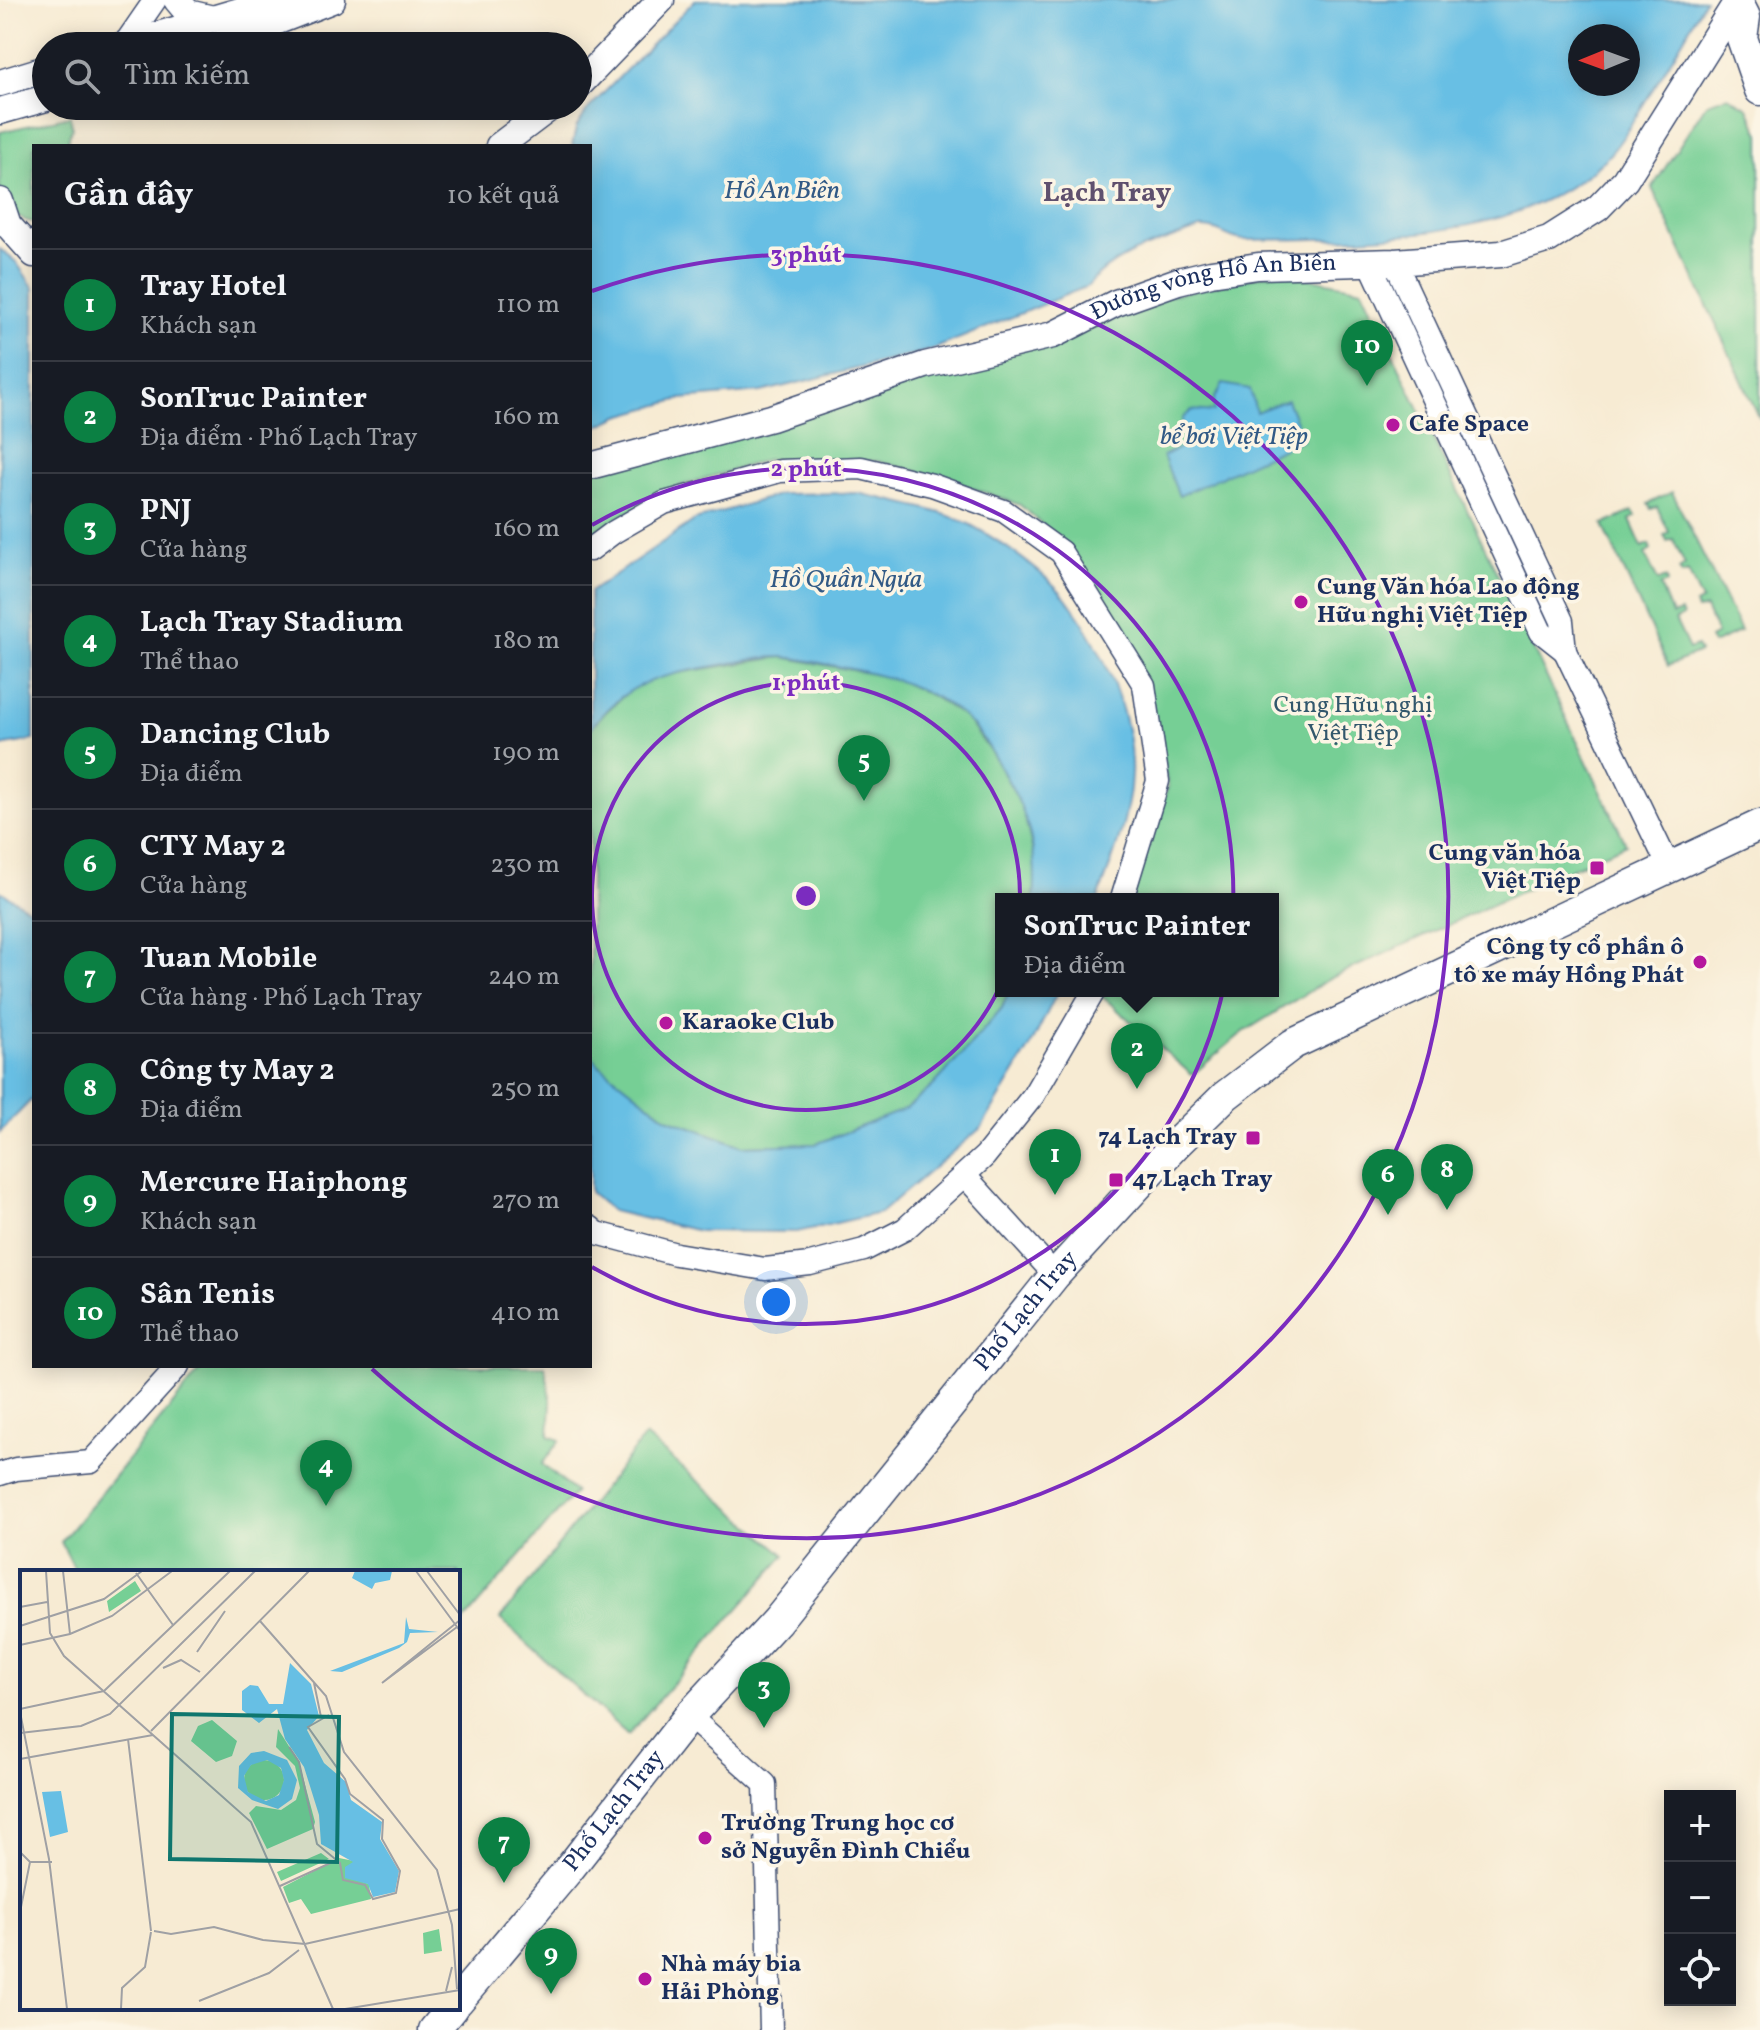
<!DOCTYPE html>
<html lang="vi">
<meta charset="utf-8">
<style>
body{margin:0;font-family:Vollkorn,serif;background:#242831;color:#f1f3f6}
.controls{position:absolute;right:24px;bottom:24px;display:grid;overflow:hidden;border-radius:0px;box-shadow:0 4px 20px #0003}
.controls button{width:72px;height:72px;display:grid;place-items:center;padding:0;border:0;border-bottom:2px solid #363941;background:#171b24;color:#f1f3f6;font:40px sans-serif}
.compass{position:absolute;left:1568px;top:24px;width:72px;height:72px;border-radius:50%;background:#171b24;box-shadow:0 4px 20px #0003;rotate:269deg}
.you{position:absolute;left:776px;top:1302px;width:28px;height:28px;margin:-20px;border:6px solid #fff;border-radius:50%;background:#1a73e8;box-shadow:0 0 0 12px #1a73e833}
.badge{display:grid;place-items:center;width:52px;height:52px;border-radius:50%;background:#0b8043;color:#fff;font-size:26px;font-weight:700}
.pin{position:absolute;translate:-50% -66px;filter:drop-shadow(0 2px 4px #0008)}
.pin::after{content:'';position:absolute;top:42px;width:28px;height:24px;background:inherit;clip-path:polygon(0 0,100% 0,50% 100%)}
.popup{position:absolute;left:995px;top:893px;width:284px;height:104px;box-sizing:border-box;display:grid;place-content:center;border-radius:0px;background:#171b24;filter:drop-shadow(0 2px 6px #0005);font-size:26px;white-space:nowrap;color:#9ea1a6}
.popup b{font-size:30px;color:#f1f3f6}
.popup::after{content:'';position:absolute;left:50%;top:100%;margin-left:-16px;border:16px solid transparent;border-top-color:#171b24}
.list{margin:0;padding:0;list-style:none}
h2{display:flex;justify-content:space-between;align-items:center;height:104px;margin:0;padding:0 32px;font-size:34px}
h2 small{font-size:26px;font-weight:400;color:#9ea1a6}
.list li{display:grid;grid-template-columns:52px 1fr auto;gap:24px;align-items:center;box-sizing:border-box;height:112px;padding:0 32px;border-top:2px solid #363941}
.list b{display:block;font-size:30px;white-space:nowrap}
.list p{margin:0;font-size:26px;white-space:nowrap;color:#9ea1a6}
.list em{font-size:26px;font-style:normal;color:#9ea1a6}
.icon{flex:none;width:44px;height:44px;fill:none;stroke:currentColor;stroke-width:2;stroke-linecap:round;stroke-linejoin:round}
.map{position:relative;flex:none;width:1760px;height:2030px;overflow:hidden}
.search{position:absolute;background:#171b24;box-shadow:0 4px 20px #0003;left:32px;top:32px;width:560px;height:88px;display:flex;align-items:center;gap:20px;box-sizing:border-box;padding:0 28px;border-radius:44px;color:#9ea1a6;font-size:30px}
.panel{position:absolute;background:#171b24;box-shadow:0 4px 20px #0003;left:32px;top:144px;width:560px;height:1224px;border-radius:0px}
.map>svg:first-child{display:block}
.green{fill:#76cf95;stroke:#487f7a;stroke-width:2}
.water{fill:#67bfe4;stroke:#4177a1;stroke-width:2;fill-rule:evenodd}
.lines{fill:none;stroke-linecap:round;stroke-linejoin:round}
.minor-casing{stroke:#3c4b70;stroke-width:25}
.tertiary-casing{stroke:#3c4b70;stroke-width:29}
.secondary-casing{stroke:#3c4b70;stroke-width:33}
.minor{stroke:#fff;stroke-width:22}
.tertiary{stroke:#fff;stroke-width:26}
.secondary{stroke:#fff;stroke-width:30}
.ring{fill:none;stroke:#7b2cbf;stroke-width:4}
.poi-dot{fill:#b5179e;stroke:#fcf5e5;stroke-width:3}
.labels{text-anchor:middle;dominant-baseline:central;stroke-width:7;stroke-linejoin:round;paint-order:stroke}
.street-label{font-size:24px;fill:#1b2f5e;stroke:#fcf5e5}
.poi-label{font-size:24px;font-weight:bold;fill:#1b2f5e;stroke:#fcf5e5;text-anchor:start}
.park-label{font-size:24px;fill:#32576c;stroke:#fcf5e5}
.water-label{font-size:26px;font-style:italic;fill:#325a86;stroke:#fcf5e5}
.quarter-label{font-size:28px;font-weight:bold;fill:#5f506e;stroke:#fcf5e5}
.inset-road{fill:none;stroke:#9fa0a4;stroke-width:2}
.view{fill:#0f766e;fill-opacity:0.15;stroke:#0f766e;stroke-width:4}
.inset-edge{fill:none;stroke:#1b2f5e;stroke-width:4}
.centre{fill:#7b2cbf;stroke:#fcf5e5;stroke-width:4}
.ring-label{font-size:24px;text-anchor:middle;font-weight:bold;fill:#7b2cbf;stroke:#fcf5e5;stroke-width:7;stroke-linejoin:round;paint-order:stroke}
</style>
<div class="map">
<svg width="1760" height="2030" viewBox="0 0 1760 2030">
<rect width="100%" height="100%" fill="#fcf5e5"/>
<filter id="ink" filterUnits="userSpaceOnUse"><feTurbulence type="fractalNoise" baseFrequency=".0125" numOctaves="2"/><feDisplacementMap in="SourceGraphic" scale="16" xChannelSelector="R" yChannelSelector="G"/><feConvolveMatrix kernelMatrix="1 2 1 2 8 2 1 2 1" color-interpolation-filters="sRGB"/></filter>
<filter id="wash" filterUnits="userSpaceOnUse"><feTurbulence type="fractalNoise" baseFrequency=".006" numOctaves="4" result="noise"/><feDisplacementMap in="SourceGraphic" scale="32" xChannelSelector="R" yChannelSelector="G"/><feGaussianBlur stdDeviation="1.8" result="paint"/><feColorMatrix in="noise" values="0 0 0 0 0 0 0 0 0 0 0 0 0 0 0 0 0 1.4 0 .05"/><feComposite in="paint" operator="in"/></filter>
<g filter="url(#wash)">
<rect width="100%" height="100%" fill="#f7ebd3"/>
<!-- green -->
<g class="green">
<path d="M 1728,96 L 1748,108 L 1760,134 L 1760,419 L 1652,188 L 1707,103 Z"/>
<path d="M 70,116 L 72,127 L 66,146 L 34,146 L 34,222 C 20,221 13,211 0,211 L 0,132 Z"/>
<path d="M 1278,272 L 1362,289 L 1626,844 L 1331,978 L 1242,1033 L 1192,1075 L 1096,991 L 1273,991 L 1273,899 L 1128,899 L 1168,787 L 1147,684 L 1068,547 L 1020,505 L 950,480 L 877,461 L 769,459 L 677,487 L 608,524 L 590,536 L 590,467 L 1116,307 Z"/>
<path d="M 1672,492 L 1741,631 L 1713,644 L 1710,638 L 1717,634 L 1706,608 L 1697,610 L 1695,605 L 1702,601 L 1688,572 L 1682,574 L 1679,569 L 1685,565 L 1673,539 L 1667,541 L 1664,535 L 1669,532 L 1657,507 L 1651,509 L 1648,504 Z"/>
<path d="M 1633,511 L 1636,516 L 1630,520 L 1642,547 L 1649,544 L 1651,550 L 1645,554 L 1658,581 L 1666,578 L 1667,583 L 1660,586 L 1672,615 L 1681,612 L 1683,616 L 1675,620 L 1689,649 L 1697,646 L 1700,652 L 1668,666 L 1603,525 Z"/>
<path d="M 782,657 L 894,678 L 930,695 L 966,718 L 994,757 L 1022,805 L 1037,869 L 1034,899 L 1001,899 L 1001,991 L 1009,991 L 1002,1008 L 966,1050 L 933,1086 L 906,1109 L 816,1144 L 742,1146 L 667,1118 L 599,1065 L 590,1053 L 590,730 L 598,719 L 629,691 L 658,676 Z"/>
<path d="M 204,1366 L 545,1366 L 551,1401 L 549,1436 L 560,1440 L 542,1464 L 575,1492 L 458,1628 L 458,1572 L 76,1572 L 61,1542 Z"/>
<path d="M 645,1436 L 785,1555 L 628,1735 L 500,1619 Z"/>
</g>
<!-- water -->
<g class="water">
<path d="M 695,0 L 1705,0 C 1685,37 1663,74 1640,110 C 1631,124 1622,142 1609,155 C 1524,245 1360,238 1246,240 C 1229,241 1221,227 1200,228 C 1161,243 1115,252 1088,286 L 931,350 L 761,392 L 681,399 L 619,416 L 590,430 L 590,146 L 572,146 L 576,128 L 588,109 ZM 1580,36 L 1628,36 L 1628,84 L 1580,84 Z"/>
<path d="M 0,249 L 16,262 L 34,288 L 34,740 L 0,746 Z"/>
<path d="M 1223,384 L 1250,389 L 1256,412 L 1287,400 L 1303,439 L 1179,496 L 1163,456 L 1200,438 L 1183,432 L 1182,419 L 1192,410 L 1214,412 L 1214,399 Z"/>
<path d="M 858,493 C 895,502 935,508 969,524 C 999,540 1049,575 1069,602 C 1103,648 1134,719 1131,776 C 1129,818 1112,860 1098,899 L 1034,899 C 1038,854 1029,816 1006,777 C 995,758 982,732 964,717 C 927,685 883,675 836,666 C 819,663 799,658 782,657 C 758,657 733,663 709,667 C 659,676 621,684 590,730 L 590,592 L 695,520 L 781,494 Z"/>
<path d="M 0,891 L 34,912 L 34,1097 L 0,1132 Z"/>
<path d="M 1009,991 L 1058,991 L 1030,1047 L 982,1127 L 880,1213 L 797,1232 L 699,1231 L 612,1211 L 590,1192 L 590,1053 L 599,1065 L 667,1118 L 742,1146 L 816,1144 L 906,1109 L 933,1086 L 966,1050 L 1002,1008 Z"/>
</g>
</g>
<g filter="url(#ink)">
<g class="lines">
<defs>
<g id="minor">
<path d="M 124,45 L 155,0"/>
<path d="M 1395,262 L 1562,621 L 1565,651 L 1669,867"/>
<path d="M 1370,263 L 1541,632 L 1565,651"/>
<path d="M 590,550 L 614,532 L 664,503 L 780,471 L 861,468 L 932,485 L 1004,511 L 1061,552 L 1144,685 L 1158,781 L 1122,899"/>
<path d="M 965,1176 L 1055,1275"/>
<path d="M 590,1227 L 597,1233 L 676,1254 L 765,1269 L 810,1264 L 864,1250 L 905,1229 L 985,1156 L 1033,1096 L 1094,991"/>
<path d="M 0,1474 L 16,1469 L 91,1462 L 178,1366"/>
<path d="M 689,1716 L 765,1784 L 771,2030"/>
</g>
<g id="tertiary">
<path d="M 177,0 L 188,13 L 213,19"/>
<path d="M 121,46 L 277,0"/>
<path d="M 214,46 L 332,0"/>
<path d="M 0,83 L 46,69"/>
<path d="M 578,86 L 661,0"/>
<path d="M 0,111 L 46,98"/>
<path d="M 499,146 L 552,106"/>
<path d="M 0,201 L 8,225 L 34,254"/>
<path id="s1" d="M 590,466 L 771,418 L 925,365 L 1053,335 L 1116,303 L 1178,281 L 1211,273 L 1258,266 L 1395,262 L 1501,254 L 1549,239 L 1598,208 L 1625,180 L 1738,0"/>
</g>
<g id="secondary">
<path d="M 1737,1 L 1745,17 L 1742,38 L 1760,90"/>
<path id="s2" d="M 458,2001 L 569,1869 L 689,1716 L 777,1621 L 1055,1275 L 1175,1145 L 1225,1096 L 1293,1044 L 1760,825"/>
<path d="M 434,2030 L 452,2008"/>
</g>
</defs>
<!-- minor casing -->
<use href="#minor" class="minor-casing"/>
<!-- tertiary casing -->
<use href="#tertiary" class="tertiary-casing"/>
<!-- secondary casing -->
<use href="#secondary" class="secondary-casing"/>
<!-- minor -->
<use href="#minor" class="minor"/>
<!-- tertiary -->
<use href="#tertiary" class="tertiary"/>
<!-- secondary -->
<use href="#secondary" class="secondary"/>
</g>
</g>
<!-- distance rings -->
<g class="ring">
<circle cx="806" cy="896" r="214"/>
<path d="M592 525A428 428 0 1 1 592 1267"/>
<path d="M592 291A642 642 0 1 1 372 1369"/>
</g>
<!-- markers -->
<g class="poi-dot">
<circle cx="1393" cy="425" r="8"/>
<circle cx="1301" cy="602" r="8"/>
<rect x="1589" y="860" width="16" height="16" rx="4"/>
<circle cx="1700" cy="962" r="8"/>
<circle cx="666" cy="1023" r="8"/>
<rect x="1245" y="1130" width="16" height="16" rx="4"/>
<rect x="1108" y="1172" width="16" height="16" rx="4"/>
<circle cx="705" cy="1838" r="8"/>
<circle cx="645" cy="1979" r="8"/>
</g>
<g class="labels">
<!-- street labels -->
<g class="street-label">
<text stroke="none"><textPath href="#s1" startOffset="652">Đường vòng Hồ An Biên</textPath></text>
<text stroke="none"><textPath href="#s2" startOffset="894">Phố Lạch Tray</textPath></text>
<text stroke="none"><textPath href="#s2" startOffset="246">Phố Lạch Tray</textPath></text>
</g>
<!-- poi labels -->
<g class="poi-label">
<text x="1409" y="425">Cafe Space</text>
<text x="1317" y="588">Cung Văn hóa Lao động<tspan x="1317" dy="28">Hữu nghị Việt Tiệp</tspan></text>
<text x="1581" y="854" text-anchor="end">Cung văn hóa<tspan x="1581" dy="28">Việt Tiệp</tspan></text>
<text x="1684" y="948" text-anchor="end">Công ty cổ phần ô<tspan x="1684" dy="28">tô xe máy Hồng Phát</tspan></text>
<text x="682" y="1023">Karaoke Club</text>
<text x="1237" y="1138" text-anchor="end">74 Lạch Tray</text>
<text x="1132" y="1180">47 Lạch Tray</text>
<text x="721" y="1824">Trường Trung học cơ<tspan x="721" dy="28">sở Nguyễn Đình Chiểu</tspan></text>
<text x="661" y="1965">Nhà máy bia<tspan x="661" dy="28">Hải Phòng</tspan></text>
</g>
<!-- park labels -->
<g class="park-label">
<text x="1353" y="706">Cung Hữu nghị<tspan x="1353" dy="28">Việt Tiệp</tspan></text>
</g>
<!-- water labels -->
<g class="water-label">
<text x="782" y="191">Hồ An Biên</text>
<text x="1234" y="437">bể bơi Việt Tiệp</text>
<text x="846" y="580">Hồ Quần Ngựa</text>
</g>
<!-- quarter labels -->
<g class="quarter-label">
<text x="1107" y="193">Lạch Tray</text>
</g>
</g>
<!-- overview -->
<g transform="translate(20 1570)">
<rect width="440" height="440" fill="#f7ebd3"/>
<path d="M 115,11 L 121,21 L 89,42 L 87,31 ZM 192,150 L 217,171 L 212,186 L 196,192 L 171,171 L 178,156 ZM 258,159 L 279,192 L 295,252 L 293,259 L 247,279 L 229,243 L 236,236 L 261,240 L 276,230 L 280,218 L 275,196 L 256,177 ZM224 210a20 20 0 1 1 40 0a20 20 0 1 1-40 0ZM 301,283 L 309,289 L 261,311 L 257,302 ZM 319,288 L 334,291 L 331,308 L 349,314 L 351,329 L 291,344 L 281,329 L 269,333 L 263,317 ZM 419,359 L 422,381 L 404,384 L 403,363 Z" fill="#76cf95"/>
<path d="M 335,1 L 372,1 L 370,10 L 355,13 L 352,19 L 332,8 ZM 386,47 L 389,59 L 418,62 L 390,63 L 387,72 L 379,78 L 322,102 L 310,101 L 384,73 ZM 270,93 L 291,114 L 299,146 L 287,160 L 304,193 L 326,212 L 331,230 L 362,252 L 360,269 L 379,301 L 375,322 L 353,327 L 348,314 L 325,308 L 325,297 L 333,292 L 301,274 L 299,245 L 284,197 L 265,169 L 257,139 L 239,153 L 222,140 L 222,121 L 230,115 L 238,116 L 249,134 L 263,134 ZM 244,181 L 267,190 L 277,210 L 272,229 L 258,239 L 232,230 L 218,218 L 219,196 L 231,183 ZM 247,190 L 261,198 L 264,210 L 259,225 L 246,231 L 228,222 L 224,206 L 231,195 ZM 41,221 L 48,262 L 30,267 L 22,222 Z" fill="#67bfe4" fill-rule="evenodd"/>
<path class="inset-road" d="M 26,1 L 30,63 L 44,86 L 231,252 L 313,439M 43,1 L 50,64M 396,1 L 440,61M 407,1 L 440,45M 116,3 L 153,55M 0,37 L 27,32M 240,51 L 306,126 L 324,182 L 417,300 L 432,355 L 437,419M 0,56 L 84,29 L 122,1M 437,57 L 362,113 L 440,50M 0,75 L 50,64 L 92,46 L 152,1M 177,82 L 205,41M 143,98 L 161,90 L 180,102M 294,113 L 301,147M 84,121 L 210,1M 0,139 L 84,121M 0,142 L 29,289 L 47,439M 131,161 L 289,1M 0,163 L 61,156 L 90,144 L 235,1M 108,169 L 131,361M 269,177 L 279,192 L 297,274 L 320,293 L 323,310 L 345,315 L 353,329 L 376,323 L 380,301 L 362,269 L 363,250 L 330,224 L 325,209 L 288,157 L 309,145M 0,189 L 133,165M 0,282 L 10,292 L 32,292M 260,316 L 317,290M 0,342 L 10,292M 134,361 L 151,364 L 194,357 L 243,370 L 285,374 L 440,339M 426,421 L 432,397M 179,431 L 249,403 L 279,380M 101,439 L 102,418 L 125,397 L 131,362M 325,439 L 440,420"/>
<path class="view" d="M 152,144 L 319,147 L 317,292 L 150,289 Z"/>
<rect width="440" height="440" class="inset-edge"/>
</g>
<circle cx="806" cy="896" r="12" class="centre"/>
<g class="ring-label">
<text x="806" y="262">3 phút</text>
<text x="806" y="476">2 phút</text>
<text x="806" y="690">1 phút</text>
</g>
</svg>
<div class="controls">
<button>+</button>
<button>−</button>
<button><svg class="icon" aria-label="locate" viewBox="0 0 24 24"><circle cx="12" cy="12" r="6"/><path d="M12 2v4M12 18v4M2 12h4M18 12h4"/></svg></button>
</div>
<svg class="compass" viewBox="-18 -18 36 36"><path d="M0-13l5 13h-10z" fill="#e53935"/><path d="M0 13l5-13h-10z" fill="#9ea1a6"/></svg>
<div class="you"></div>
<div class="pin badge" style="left:1055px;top:1195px">1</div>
<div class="pin badge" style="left:1137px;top:1089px">2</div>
<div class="popup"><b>SonTruc Painter</b>Địa điểm</div>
<div class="pin badge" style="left:764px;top:1728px">3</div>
<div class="pin badge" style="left:326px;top:1506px">4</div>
<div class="pin badge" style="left:864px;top:801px">5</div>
<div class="pin badge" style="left:1388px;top:1215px">6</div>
<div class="pin badge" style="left:504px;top:1883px">7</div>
<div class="pin badge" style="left:1447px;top:1210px">8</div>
<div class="pin badge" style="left:551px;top:1994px">9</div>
<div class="pin badge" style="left:1367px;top:386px">10</div>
<div class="search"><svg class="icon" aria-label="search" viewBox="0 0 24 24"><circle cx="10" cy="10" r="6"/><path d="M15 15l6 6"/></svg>Tìm kiếm</div>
<section class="panel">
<h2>Gần đây<small>10 kết quả</small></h2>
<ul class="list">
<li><span class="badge">1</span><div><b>Tray Hotel</b><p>Khách sạn</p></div><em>110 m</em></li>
<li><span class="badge">2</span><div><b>SonTruc Painter</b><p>Địa điểm · Phố Lạch Tray</p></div><em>160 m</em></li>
<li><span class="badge">3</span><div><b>PNJ</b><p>Cửa hàng</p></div><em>160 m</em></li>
<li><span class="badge">4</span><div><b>Lạch Tray Stadium</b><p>Thể thao</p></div><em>180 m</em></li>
<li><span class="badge">5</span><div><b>Dancing Club</b><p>Địa điểm</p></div><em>190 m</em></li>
<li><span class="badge">6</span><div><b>CTY May 2</b><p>Cửa hàng</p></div><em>230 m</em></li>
<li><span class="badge">7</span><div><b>Tuan Mobile</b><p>Cửa hàng · Phố Lạch Tray</p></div><em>240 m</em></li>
<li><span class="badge">8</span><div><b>Công ty May 2</b><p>Địa điểm</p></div><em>250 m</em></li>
<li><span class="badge">9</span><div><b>Mercure Haiphong</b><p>Khách sạn</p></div><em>270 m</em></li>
<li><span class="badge">10</span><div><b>Sân Tenis</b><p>Thể thao</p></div><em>410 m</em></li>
</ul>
</section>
</div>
